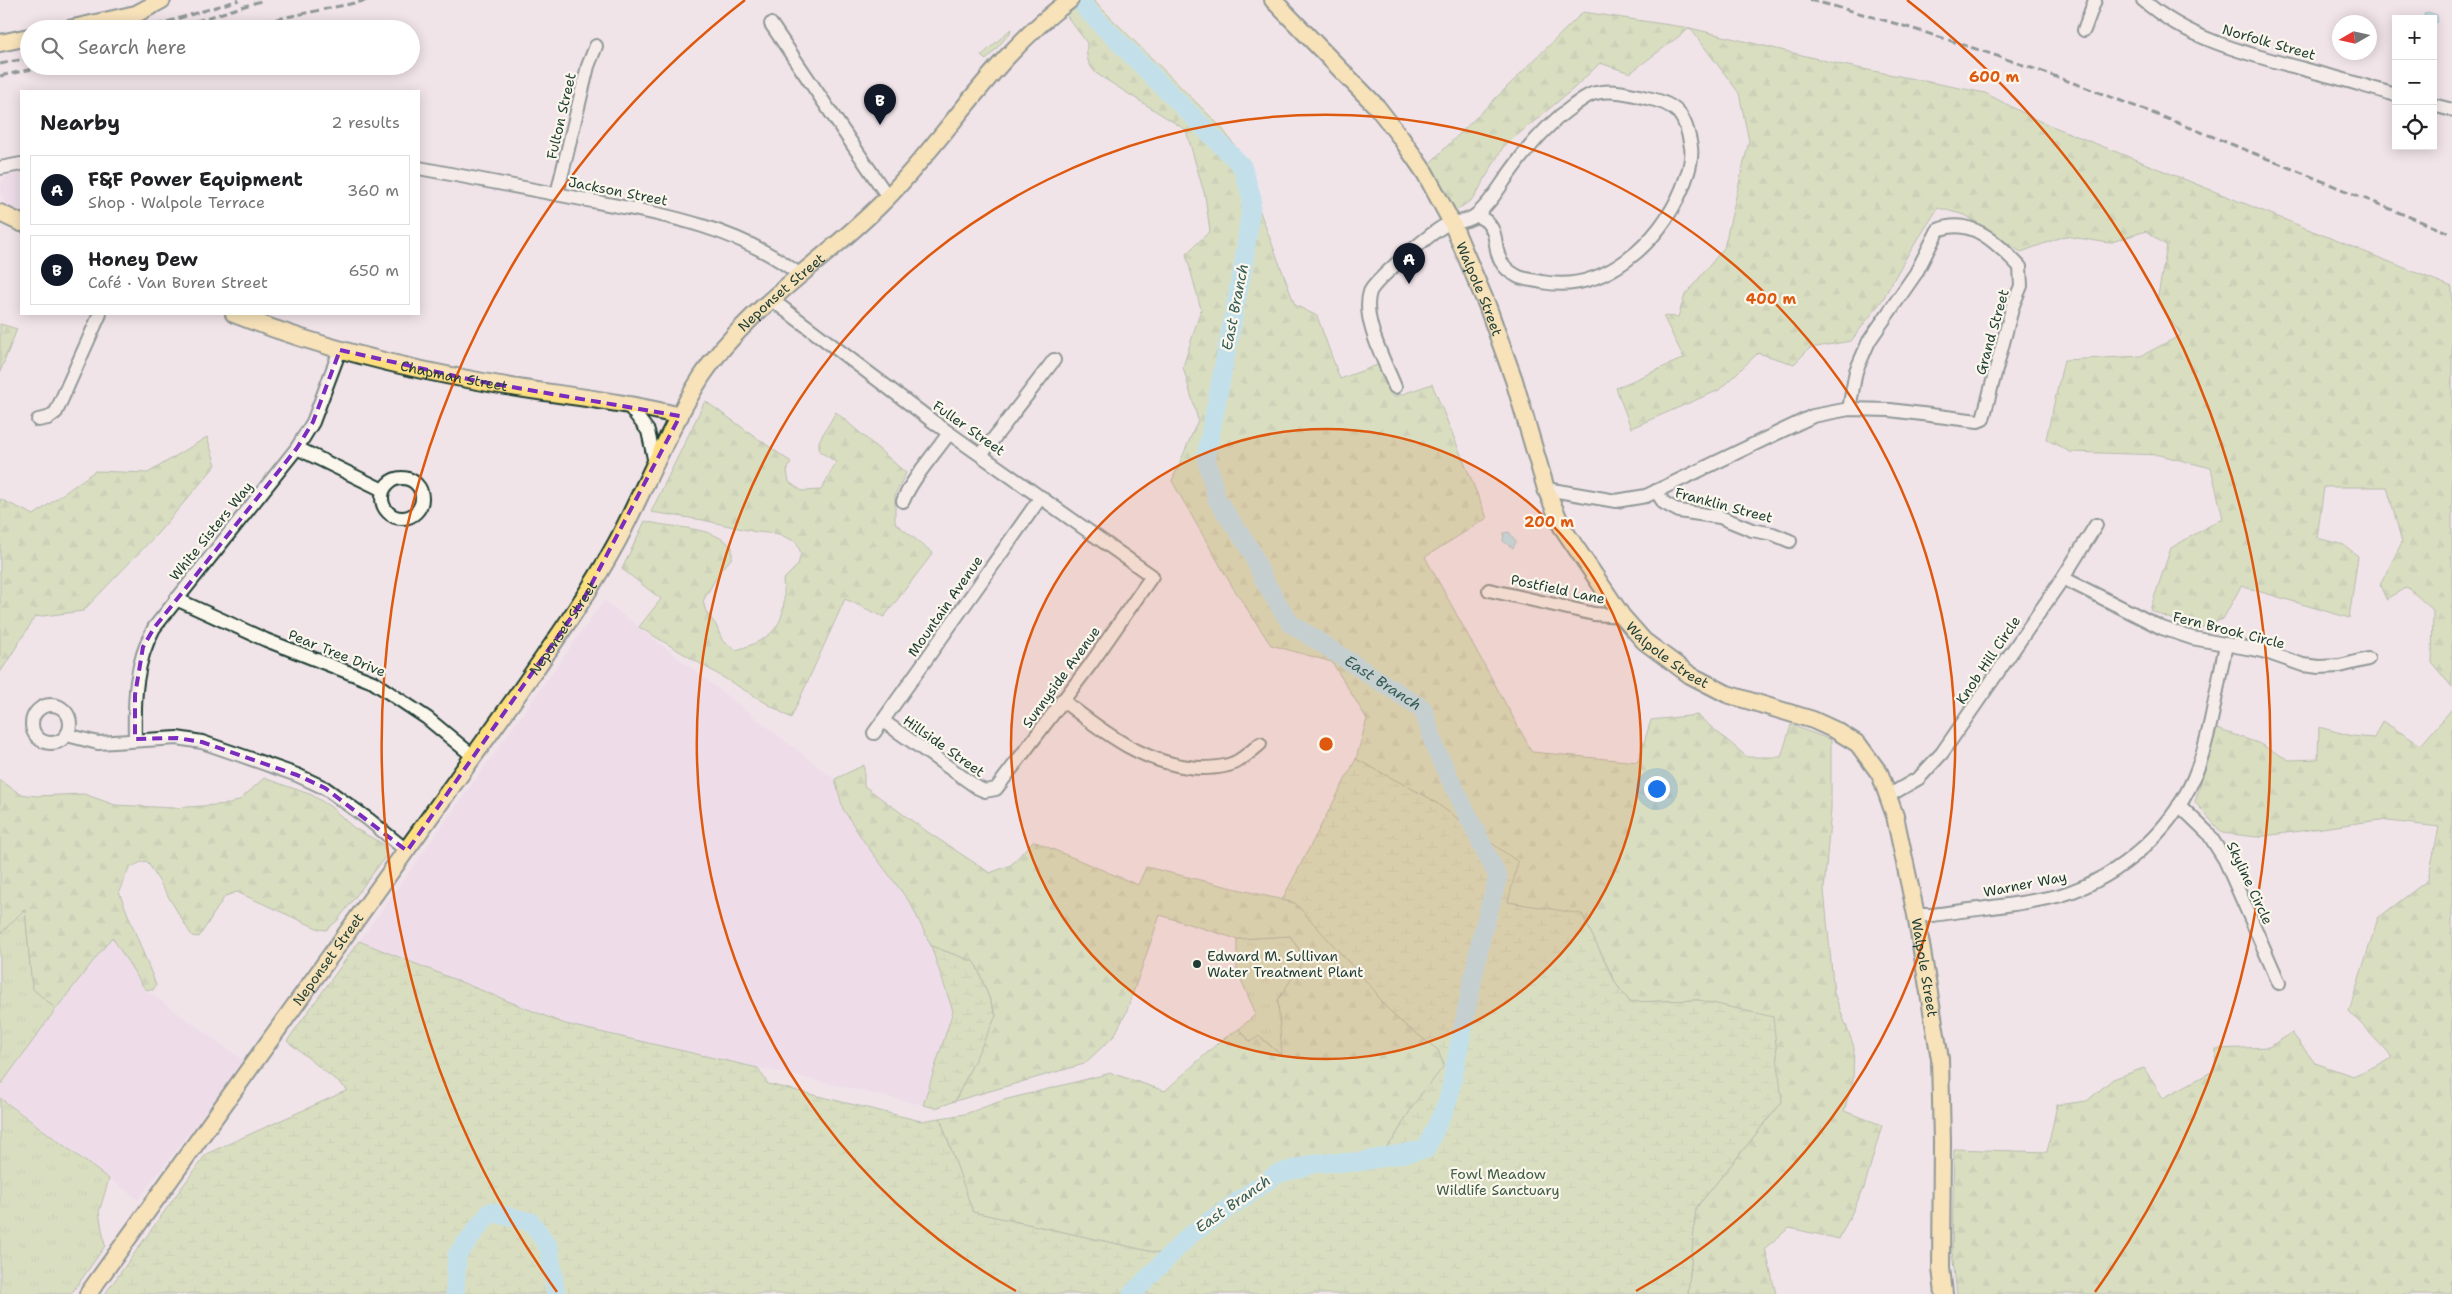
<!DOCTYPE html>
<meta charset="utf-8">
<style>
body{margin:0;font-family:"Shantell Sans",sans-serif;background:#f2f2f2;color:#202124}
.controls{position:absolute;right:15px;top:15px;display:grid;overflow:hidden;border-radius:0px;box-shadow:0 2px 12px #0003}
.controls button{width:45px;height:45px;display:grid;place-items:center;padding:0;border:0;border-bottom:1px solid #e0e0e0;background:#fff;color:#202124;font:25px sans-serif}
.compass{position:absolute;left:2332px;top:15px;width:45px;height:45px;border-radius:50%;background:#fff;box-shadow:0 2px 12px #0003;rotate:261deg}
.you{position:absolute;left:1656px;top:788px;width:18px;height:18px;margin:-12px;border:4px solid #fff;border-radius:50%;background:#1a73e8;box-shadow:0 0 0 8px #1a73e833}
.badge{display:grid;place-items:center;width:32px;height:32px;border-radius:50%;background:#111827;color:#fff;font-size:16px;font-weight:700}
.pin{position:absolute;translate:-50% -41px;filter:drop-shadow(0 1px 2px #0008)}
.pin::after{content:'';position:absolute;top:26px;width:18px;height:15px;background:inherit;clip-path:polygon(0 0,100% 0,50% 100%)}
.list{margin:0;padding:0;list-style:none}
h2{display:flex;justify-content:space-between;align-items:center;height:65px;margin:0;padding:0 20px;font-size:21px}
h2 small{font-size:16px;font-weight:400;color:#757577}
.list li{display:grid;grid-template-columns:32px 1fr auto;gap:15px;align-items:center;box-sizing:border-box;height:70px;margin:0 10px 10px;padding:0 10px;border:1px solid #e0e0e0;border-radius:0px}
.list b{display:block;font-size:19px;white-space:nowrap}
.list p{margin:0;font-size:16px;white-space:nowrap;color:#757577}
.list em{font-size:16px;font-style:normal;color:#757577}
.icon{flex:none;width:28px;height:28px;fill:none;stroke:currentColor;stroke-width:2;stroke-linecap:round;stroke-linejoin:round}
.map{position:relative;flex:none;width:2452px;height:1294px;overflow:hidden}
.search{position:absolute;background:#fff;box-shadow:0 2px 12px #0003;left:20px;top:20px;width:400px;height:55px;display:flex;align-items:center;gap:12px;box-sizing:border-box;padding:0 18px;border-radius:28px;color:#757577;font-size:19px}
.panel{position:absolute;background:#fff;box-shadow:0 2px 12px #0003;left:20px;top:90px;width:400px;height:225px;border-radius:0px}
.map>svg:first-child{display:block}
.built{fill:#ead6e7}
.grass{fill:url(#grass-tufts);stroke:#6e8a62}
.forest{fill:url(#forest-firs);stroke:#6e8a62}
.wetland{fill:url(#wetland-marsh);stroke:#6e8a62}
.water{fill:url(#water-ripples);stroke:#619ca2}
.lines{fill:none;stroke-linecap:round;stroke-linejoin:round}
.river{stroke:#8ddceb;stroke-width:19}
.minor-casing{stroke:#1f3d34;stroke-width:16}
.major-casing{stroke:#1f3d34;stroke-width:20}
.minor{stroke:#fbf7ec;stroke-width:12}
.major{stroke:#fedf80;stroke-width:16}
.rail{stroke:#1f3d34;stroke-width:3;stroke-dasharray:8 4;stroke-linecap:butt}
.marked{fill:none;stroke:#7b2cbf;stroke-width:4;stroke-dasharray:10 6;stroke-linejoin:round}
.ring{fill:none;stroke:#de580e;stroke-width:2.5}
.poi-dot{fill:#1f3d34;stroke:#fbf7ec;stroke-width:2}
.labels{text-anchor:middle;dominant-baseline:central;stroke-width:4.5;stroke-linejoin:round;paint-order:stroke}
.street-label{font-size:14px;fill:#1f3d34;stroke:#fbf7ec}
.poi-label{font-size:14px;fill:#1f3d34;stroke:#fbf7ec;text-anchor:start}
.park-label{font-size:14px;fill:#3f5c46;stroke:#fbf7ec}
.water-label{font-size:15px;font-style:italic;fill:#355d59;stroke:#fbf7ec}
.centre{fill:#de580e;stroke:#fbf7ec;stroke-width:2.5}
.ring-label{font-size:15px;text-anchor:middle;font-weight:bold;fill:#de580e;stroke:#fbf7ec;stroke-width:4.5;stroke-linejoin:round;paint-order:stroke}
</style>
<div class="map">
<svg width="2452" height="1294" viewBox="0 0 2452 1294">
<defs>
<pattern id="grass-tufts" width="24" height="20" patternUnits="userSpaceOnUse" patternTransform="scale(1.25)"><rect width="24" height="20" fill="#bdd890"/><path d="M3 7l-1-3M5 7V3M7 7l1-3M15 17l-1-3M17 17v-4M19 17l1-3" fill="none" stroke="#a2ba7d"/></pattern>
<pattern id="forest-firs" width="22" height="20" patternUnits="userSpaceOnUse" patternTransform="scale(1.25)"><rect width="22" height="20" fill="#bdd890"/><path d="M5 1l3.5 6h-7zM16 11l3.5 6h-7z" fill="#a2ba7d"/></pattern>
<pattern id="wetland-marsh" width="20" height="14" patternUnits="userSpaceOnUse" patternTransform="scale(1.25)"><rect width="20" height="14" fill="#bdd890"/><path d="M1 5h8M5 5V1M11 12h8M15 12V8" fill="none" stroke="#a2ba7d"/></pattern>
<pattern id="water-ripples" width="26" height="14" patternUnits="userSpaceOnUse" patternTransform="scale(1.25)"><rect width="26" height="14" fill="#8ddceb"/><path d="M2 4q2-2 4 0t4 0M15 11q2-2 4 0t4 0" fill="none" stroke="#79beca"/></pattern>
</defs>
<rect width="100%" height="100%" fill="#f1e4e9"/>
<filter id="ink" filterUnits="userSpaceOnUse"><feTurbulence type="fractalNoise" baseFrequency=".02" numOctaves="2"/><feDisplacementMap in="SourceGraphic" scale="10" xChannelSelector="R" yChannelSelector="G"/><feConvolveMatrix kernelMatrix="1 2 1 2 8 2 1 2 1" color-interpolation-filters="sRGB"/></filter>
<g filter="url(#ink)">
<!-- built -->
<g class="built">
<path d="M 21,171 L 21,215 L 5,204 L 1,194 L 1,184 L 5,177 Z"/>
<path d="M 604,600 L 835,779 L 843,809 L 865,843 L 911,904 L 931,946 L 953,1011 L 923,1105 L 565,1024 L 359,941 Z"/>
<path d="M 110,934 L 145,989 L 245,1061 L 138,1200 L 0,1098 L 0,1086 Z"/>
</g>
<!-- grass -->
<g class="grass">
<path d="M 1011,29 L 1010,33 L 986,60 L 981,56 Z"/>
<path d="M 25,909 L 32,988 L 56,1009 L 0,1086 L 0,934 Z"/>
<path d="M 1290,936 L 1305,959 L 1278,1000 L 1283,1057 L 1260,1036 L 1251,1042 L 1239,1029 L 1256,1014 L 1237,970 L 1237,939 Z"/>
<path d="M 0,1098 L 109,1179 L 99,1212 L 105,1246 L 71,1294 L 0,1294 Z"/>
</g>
<!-- forest -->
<g class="forest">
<path d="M 1088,0 L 1093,0 L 1221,127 L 1249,165 L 1260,212 L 1295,305 L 1317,316 L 1340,379 L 1380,364 L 1394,397 L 1432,384 L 1487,518 L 1425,557 L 1532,752 L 1638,762 L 1651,720 L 1697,715 L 1747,757 L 1781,757 L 1791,725 L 1831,740 L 1831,809 L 1824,890 L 1834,993 L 1854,1047 L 1853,1080 L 1844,1111 L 1882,1125 L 1864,1188 L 1839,1239 L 1789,1228 L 1765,1248 L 1776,1294 L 1688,1294 L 1696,1208 L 1782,1102 L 1699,1000 L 1630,1002 L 1616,984 L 1582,915 L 1508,902 L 1517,862 L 1429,798 L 1356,759 L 1367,719 L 1332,662 L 1271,645 L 1232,586 L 1172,481 L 1198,420 L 1183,367 L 1201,309 L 1186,254 L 1210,231 L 1205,196 L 1186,130 L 1097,74 C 1087,64 1086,57 1087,43 L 1066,15 Z"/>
<path d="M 1583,12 L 1690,28 L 1843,65 L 1985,93 L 2037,120 L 2452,287 L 2452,687 L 2432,663 L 2433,610 L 2407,587 L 2386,599 L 2380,585 L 2402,542 L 2387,487 L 2324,487 L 2317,538 L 2344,545 L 2358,556 L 2349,618 L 2241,586 L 2223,619 L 2196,630 L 2150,610 L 2171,548 L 2223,518 L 2211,468 L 2160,455 L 2070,452 L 2046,439 L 2064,360 L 2141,356 L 2181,335 L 2157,301 L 2167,246 L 2146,231 L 2109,243 L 2065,236 L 2021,252 L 1965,215 L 1938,208 L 1904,261 L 1883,299 L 1851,341 L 1810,348 L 1794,364 L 1758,353 L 1719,390 L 1631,428 L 1616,388 L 1684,358 L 1663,316 L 1678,317 L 1685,295 L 1724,248 L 1749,141 L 1739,93 L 1690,28 L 1630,73 L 1600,63 L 1573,89 L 1503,147 L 1474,198 L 1454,212 L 1427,166 Z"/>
<path d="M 0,324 L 17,329 L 0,372 Z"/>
<path d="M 705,401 L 791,462 L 787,471 L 789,482 L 802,491 L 821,490 L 836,462 L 819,451 L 819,441 L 836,412 L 906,473 L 895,495 L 895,523 L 933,553 L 884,617 L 845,599 L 791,718 L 639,627 L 661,599 L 622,569 L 645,521 C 673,529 711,525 732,547 L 732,558 L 720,571 L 703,601 L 706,612 L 716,625 L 722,640 L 736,650 C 777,638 788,622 783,580 L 798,565 L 801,553 L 796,542 L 779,534 L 756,532 L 703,520 L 651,512 Z"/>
<path d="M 207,437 L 216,465 L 157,534 L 83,611 L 35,617 L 0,673 L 0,499 L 34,515 L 95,471 L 148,473 Z"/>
<path d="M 2452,709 L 2452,1294 L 1957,1294 L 1952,1252 L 1954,1149 L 2047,1152 L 2057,1105 L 2087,1101 L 2113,1079 L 2144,1068 L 2163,1098 L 2215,1070 L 2216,1049 L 2269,1047 L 2292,1033 L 2315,1063 L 2353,1076 L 2393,1058 L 2349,1011 L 2378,918 L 2428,880 L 2439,827 L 2380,820 L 2257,837 L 2222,833 L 2195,802 L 2217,729 L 2258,743 L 2289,760 L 2318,759 L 2319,727 L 2352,736 L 2374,738 L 2382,721 L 2421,745 Z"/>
<path d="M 864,765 L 864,786 L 929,833 L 990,873 L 1011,865 L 1033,841 L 1138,885 L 1146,867 L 1295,903 L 1375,991 L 1382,1003 L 1400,1021 L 1438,1050 L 1444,1066 L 1406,1118 L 1393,1140 L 1378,1157 L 1339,1159 L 1308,1157 L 1282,1168 L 1248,1196 L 1224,1204 L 1197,1223 L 1167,1255 L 972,1212 L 940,1118 L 965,1114 L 1004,1100 L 1111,1073 L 1165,1091 L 1219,1042 L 1239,1029 L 1250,1042 L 1259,1036 L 1282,1056 L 1278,1000 L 1305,958 L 1290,936 L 1237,939 L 1160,915 L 1126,1013 L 1114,1036 L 1084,1064 L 955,1101 L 996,1015 L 975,962 L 931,946 L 911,904 L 865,843 L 843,809 L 835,779 Z"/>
<path d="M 264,778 L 312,795 L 331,807 L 354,828 L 383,844 L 386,856 L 337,921 L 326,930 L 319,929 L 237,892 L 225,896 L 199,937 L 192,936 L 147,861 C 128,864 125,875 119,892 L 156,985 L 153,990 L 145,989 L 112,937 L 56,1009 L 32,988 L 25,909 L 0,934 L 0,780 L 20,794 L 36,796 L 84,794 L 115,805 L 173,808 L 230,804 L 241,799 Z"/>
</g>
<!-- wetland -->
<g class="wetland">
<path d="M 1356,759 L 1429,798 L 1518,862 L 1508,902 L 1582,914 L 1616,984 L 1630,1002 L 1699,1000 L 1773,1017 L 1782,1102 L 1696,1208 L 1688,1294 L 105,1294 L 206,1154 L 348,1090 L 287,1041 L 359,941 L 565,1024 L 758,1068 L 768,1084 L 921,1121 L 940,1118 L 973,1212 L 1167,1255 L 1197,1223 L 1224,1204 L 1248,1196 L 1282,1168 L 1308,1157 L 1339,1159 L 1378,1157 L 1393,1140 L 1414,1104 L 1444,1066 L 1438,1050 L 1400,1021 L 1382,1003 L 1375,991 L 1295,903 L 1282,900 Z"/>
<path d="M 931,946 L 975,962 L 996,1016 L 955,1101 L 936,1108 L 923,1105 L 953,1011 Z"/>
</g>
<!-- water -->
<g class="water">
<path d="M 2428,12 L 2437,15 L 2438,22 L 2433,23 L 2433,19 L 2424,19 L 2424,14 Z"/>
<path d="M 1509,532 L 1516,542 L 1513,548 L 1503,541 L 1504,533 Z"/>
</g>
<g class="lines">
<!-- river -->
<g class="river">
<path id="s1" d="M 1082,0 L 1086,9 L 1242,166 L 1252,198 L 1244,261 L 1206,457 L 1217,500 L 1249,547 L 1265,582 L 1290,623 L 1423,709 L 1436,750 L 1498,877 L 1481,939 L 1448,1101 L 1426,1149 L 1359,1162 L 1317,1163 L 1277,1174 L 1190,1235 L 1132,1294"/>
<path d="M 455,1294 L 457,1255 L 490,1212 L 531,1222 L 549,1247 L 556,1294"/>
</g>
<defs>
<g id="minor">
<path d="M 2143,0 C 2192,43 2257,56 2318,73 C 2344,79 2370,88 2396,95"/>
<path d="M 771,24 L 888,197"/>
<path d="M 2084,30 L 2095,0"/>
<path d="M 2433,105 L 2452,110"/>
<path d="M 0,168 L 21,164"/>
<path d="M 419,168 C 475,179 531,189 587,200 C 661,214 739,227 800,275"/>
<path d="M 557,194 L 588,66 L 596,46"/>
<path d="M 772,300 L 935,423 L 1152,576 L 1090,665 L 996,789 L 985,791 L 978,788 L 883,721"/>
<path d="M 1395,387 C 1385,362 1361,318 1370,292 C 1375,280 1431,233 1444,226 C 1454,221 1467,223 1476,215 C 1491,203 1500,186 1511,171 C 1528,147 1549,123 1573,106 C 1580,101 1588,94 1596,93 C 1612,89 1631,94 1647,98 C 1678,104 1686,116 1691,147 C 1693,161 1687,176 1682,189 C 1660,242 1604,294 1542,282 C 1535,280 1524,280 1517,276 C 1487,260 1503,238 1487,222 C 1484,219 1479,217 1476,215"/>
<path d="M 629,406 L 648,431 L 655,463"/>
<path d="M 38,420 L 48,418 L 56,412 L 100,314"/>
<path d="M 297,448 L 383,490"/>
<path d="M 981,455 L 1054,360"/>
<circle cx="402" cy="498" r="20"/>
<path d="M 1546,489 L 1616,501 L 1646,496 L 1813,416 L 1849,409 L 1890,410 L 1978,421 L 1983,419 L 2013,305 L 2021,286 L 2020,267 C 1998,244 1972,216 1938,230 L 1916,273 L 1869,341 L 1856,371 L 1849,409"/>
<path d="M 1656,491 L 1664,503 L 1679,511 L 1720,517 L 1752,530 L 1773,534 L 1790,541"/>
<path d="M 903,501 C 913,477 934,455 949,433"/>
<path d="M 2063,578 L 2162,628 L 2192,638 L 2263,651 L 2303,665 L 2319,667 L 2340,666 L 2368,659"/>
<path d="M 1489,590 L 1594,614 L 1622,616"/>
<path d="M 176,599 L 266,640 L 373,682 L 427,718 L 473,756"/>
<path d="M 1062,700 C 1103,732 1146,766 1201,768 C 1213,768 1228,767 1238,761 C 1246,756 1253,750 1260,744"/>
<circle cx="51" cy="724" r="19"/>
<path d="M 874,733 L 1041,497"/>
<path d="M 67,735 L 98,743 L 177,738 L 202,742 L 240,755 L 297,775 L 325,788 L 368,819 L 407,851"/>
<path d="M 135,739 C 134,699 135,663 154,628 L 297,448 L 313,422 L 340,350"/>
<path d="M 1888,796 L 1919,778 L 1942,753 L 2063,578 L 2096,525"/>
<path d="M 2179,805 L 2208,833 L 2225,860 L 2279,983"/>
<path d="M 1916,915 L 1933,915 C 1972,909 2023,905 2061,895 C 2121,877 2177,827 2198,767 C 2212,728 2217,685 2226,645"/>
</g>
<g id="major">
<path id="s2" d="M 1273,0 L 1377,107 L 1401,138 L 1425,173 L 1452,223 L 1487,305 L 1514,380 L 1546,489 L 1562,527 L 1622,616 L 1644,641 L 1690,675 L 1727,694 L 1813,720 L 1837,731 L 1858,744 L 1880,774 L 1895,816 L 1916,915 L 1940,1059 L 1942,1142 L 1941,1268 L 1944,1294"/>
<path d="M 69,29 L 136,14 L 162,0"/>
<path d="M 0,43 L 29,37"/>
<path d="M 0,213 L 21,223"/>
<path id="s3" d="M 234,314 C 313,345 394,366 478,381 C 545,394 614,399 680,416"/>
<path id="s4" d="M 88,1294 L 521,690 C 555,641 590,592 618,540 C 646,486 669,428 702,376 C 747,307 828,259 885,200 C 949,135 995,54 1070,0"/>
</g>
</defs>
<!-- minor casing -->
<use href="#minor" class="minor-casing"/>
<!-- major casing -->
<use href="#major" class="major-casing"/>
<!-- minor -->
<use href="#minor" class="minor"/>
<!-- major -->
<use href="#major" class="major"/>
<!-- rail -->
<g class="rail">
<path d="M 1810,0 C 2031,56 2241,149 2452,234"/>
<path d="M 184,25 L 264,0"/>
<path d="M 144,29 L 239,0"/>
<path d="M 200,29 L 237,21"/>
<path d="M 229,29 L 369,0"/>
<path d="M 0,64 L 29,58"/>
<path d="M 0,76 L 46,66"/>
</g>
</g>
</g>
<!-- marked area -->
<path d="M0 0H2452V1294H0ZM 340,350 L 477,381 L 680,416 L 582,602 L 407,851 L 325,788 L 297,775 L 202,742 L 177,738 L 135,739 L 135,695 L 143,647 L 154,628 L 297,448 L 313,422 Z" fill="#f1e4e9" fill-opacity=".55" fill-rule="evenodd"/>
<path class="marked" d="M 340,350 L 477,381 L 680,416 L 582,602 L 407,851 L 325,788 L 297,775 L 202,742 L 177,738 L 135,739 L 135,695 L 143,647 L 154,628 L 297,448 L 313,422 Z"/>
<!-- distance rings -->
<circle cx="1326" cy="744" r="315" fill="#de580e" fill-opacity=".12"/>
<g class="ring">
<circle cx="1326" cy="744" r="315"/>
<path d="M1016 1291A629 629 0 1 1 1636 1291"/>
<path d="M557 1292A944 944 0 0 1 745 0M1907 0A944 944 0 0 1 2095 1292"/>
</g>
<!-- markers -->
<circle class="poi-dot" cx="1197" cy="964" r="5"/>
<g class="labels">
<!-- street labels -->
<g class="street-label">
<text transform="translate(2269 42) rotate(16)">Norfolk Street</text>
<text transform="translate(561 116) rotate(-77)">Fulton Street</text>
<text transform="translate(618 191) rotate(11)">Jackson Street</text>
<text stroke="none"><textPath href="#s2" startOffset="359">Walpole Street</textPath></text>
<text stroke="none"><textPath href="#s4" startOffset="1222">Neponset Street</textPath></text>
<text transform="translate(1992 332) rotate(-74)">Grand Street</text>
<text stroke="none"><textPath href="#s3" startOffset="229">Chapman Street</textPath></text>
<text transform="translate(969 428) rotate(35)">Fuller Street</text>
<text transform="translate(1724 505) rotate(15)">Franklin Street</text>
<text transform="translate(211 531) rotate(-51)">White Sisters Way</text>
<text transform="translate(1558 589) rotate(12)">Postfield Lane</text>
<text transform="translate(945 606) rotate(-55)">Mountain Avenue</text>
<text stroke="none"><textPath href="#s4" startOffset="818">Neponset Street</textPath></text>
<text transform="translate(2229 630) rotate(14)">Fern Brook Circle</text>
<text stroke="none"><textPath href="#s2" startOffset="779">Walpole Street</textPath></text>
<text transform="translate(337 653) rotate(22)">Pear Tree Drive</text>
<text transform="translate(1988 660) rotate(-56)">Knob Hill Circle</text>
<text transform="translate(1061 677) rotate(-54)">Sunnyside Avenue</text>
<text transform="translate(944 746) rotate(35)">Hillside Street</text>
<text transform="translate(2250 883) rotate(65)">Skyline Circle</text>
<text transform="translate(2025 884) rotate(-11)">Warner Way</text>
<text stroke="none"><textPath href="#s4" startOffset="412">Neponset Street</textPath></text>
<text stroke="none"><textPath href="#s2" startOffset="1228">Walpole Street</textPath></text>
</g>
<!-- poi labels -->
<g class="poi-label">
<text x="1207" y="956">Edward M. Sullivan<tspan x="1207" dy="16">Water Treatment Plant</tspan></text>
</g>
<!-- park labels -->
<g class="park-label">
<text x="1498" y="1174">Fowl Meadow<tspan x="1498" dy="16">Wildlife Sanctuary</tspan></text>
</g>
<!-- water labels -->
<g class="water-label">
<text transform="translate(1235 307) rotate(-79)">East Branch</text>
<text stroke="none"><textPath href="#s1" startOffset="826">East Branch</textPath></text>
<text transform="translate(1233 1204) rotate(-35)">East Branch</text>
</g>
</g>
<circle cx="1326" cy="744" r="8" class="centre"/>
<g class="ring-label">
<text x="1994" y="82">600 m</text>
<text x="1771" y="304">400 m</text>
<text x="1549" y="527">200 m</text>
</g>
</svg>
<div class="controls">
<button>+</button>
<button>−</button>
<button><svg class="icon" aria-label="locate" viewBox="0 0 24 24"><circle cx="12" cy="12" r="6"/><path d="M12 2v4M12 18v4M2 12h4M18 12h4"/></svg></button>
</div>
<svg class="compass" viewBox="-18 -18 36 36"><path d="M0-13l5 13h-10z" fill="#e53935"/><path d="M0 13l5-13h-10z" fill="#757577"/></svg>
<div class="you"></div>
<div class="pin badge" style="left:1409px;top:284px">A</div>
<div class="pin badge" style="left:880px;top:125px">B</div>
<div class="search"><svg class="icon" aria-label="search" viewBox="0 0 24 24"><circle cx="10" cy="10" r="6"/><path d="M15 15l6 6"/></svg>Search here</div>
<section class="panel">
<h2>Nearby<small>2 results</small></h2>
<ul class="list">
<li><span class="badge">A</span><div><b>F&amp;F Power Equipment</b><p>Shop · Walpole Terrace</p></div><em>360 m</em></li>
<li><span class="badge">B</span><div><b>Honey Dew</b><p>Café · Van Buren Street</p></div><em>650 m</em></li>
</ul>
</section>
</div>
